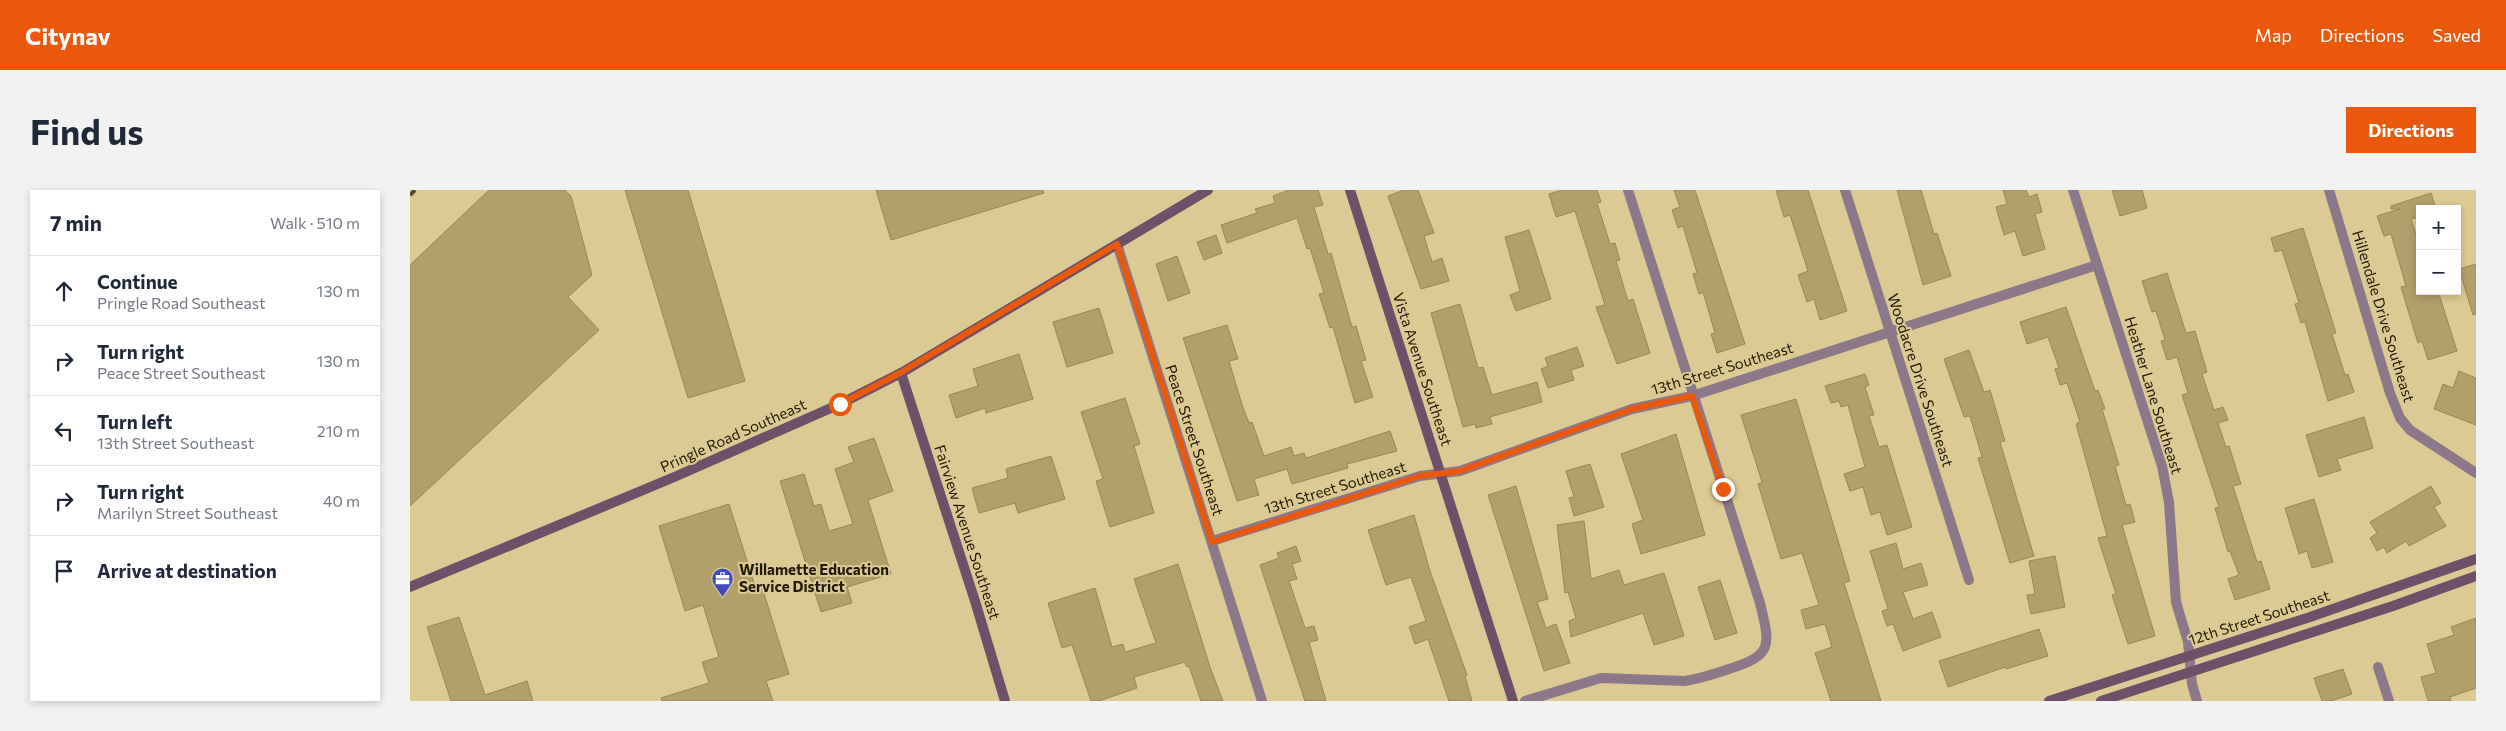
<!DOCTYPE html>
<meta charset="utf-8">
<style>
body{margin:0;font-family:Commissioner,sans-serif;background:#f2f2f3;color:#1f2937}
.controls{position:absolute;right:15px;top:15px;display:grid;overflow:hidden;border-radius:0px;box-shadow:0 2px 8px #0003}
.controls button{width:45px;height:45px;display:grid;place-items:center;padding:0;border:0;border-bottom:1px solid #e0e1e3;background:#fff;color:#1f2937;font:25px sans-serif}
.stop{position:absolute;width:15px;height:15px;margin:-11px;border:4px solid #ea580c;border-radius:50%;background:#fff}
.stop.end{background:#ea580c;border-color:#fff;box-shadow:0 1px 5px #0008}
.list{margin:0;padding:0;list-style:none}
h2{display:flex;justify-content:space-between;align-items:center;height:65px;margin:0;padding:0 20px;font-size:21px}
h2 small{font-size:16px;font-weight:400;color:#747a83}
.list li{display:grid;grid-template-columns:32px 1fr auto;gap:15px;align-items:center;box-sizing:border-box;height:70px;padding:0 20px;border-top:1px solid #e0e1e3}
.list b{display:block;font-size:19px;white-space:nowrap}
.list p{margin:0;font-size:16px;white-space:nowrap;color:#747a83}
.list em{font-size:16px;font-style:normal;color:#747a83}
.icon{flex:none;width:28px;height:28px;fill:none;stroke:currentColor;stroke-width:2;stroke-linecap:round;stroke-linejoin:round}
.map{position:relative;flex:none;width:2066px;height:511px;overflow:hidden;border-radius:0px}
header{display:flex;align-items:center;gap:30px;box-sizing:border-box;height:70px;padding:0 25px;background:#ea580c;color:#fff}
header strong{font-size:24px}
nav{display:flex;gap:28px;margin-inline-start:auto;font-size:18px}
.intro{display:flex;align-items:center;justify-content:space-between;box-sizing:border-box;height:120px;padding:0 30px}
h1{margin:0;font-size:35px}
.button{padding:12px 22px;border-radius:0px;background:#ea580c;color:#fff;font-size:18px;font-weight:700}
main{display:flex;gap:30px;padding:0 30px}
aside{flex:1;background:#fff;border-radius:0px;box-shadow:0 2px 8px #0003}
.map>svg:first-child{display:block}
.building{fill:#b1a06b;stroke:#998854}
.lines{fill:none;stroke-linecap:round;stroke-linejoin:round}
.street{stroke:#8c7888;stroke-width:10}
.secondary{stroke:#6d5168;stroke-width:10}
.rail{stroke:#554c2d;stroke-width:4;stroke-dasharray:9 9;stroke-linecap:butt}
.route{stroke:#ea580c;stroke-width:6}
.labels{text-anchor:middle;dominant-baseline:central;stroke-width:4;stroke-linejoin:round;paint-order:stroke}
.street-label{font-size:15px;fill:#211a05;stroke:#dbca93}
.poi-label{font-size:15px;font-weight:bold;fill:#211a05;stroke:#dbca93;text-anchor:start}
</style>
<header>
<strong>Citynav</strong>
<nav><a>Map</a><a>Directions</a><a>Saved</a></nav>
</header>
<div class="intro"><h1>Find us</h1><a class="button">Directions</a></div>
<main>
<aside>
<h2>7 min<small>Walk · 510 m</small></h2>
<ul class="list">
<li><svg class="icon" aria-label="ahead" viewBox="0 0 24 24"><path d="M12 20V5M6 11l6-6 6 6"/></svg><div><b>Continue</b><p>Pringle Road Southeast</p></div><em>130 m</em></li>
<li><svg class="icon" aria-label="right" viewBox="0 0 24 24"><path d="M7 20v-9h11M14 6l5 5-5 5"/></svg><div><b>Turn right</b><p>Peace Street Southeast</p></div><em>130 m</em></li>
<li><svg class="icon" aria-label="left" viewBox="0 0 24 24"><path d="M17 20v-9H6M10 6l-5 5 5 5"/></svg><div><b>Turn left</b><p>13th Street Southeast</p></div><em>210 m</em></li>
<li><svg class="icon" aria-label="right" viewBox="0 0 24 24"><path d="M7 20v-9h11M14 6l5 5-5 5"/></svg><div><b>Turn right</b><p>Marilyn Street Southeast</p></div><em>40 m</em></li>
<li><svg class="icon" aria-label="arrive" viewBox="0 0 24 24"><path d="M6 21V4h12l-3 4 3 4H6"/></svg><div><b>Arrive at destination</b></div></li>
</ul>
</aside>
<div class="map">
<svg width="2066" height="511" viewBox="0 0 2066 511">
<rect width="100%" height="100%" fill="#dbca93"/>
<!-- building -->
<g class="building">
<path d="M 79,0 L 155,0 L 161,6 L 182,85 L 158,107 L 189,140 L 0,316 L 0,75 Z"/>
<path d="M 215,0 L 278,0 L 335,191 L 278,208 Z"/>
<path d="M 466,0 L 633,0 L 634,3 L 481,50 Z"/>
<path d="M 879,0 L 908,0 L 913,15 L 904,17 L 918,64 L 921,63 L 942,137 L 946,136 L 956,170 L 951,171 L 963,207 L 945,213 L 923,137 L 920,138 L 909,104 L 914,103 L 900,58 L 897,59 L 887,28 L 817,53 L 811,35 L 847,23 L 845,19 L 865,13 L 863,6 Z"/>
<path d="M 994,0 L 1008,0 L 1024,43 L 1014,46 L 1022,72 L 1032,68 L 1039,91 L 1011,99 L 978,6 Z"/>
<path d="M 1152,0 L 1187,0 L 1191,12 L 1187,13 L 1200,54 L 1205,53 L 1210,70 L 1206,71 L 1218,111 L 1223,109 L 1240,163 L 1207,174 L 1186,117 L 1195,115 L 1165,21 L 1146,27 L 1139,4 Z"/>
<path d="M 1264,0 L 1285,0 L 1335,154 L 1307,163 L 1301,144 L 1305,143 L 1293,102 L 1289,104 L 1283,84 L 1287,83 L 1273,36 L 1268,38 L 1262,20 L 1270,17 Z"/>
<path d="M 1366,0 L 1398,0 L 1437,121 L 1410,130 L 1404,109 L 1397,112 L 1388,85 L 1398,81 L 1380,25 L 1374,27 Z"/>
<path d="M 1487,0 L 1511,0 L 1524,44 L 1527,43 L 1541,86 L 1513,95 Z"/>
<path d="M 1593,0 L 1616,0 L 1619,7 L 1627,4 L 1632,22 L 1625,24 L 1635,59 L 1613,66 L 1605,41 L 1594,45 L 1586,17 L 1597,14 Z"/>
<path d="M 1702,0 L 1732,0 L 1737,18 L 1710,26 Z"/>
<path d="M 2021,3 L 2026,19 L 2010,19 L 2010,27 L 2001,29 L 2010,57 L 2010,101 L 2028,101 L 2047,161 L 2018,170 L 2012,151 L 2008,153 L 1991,97 L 1996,96 L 1981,44 L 1974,46 L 1967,26 L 1990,19 L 1981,19 L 1981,16 Z"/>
<path d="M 1893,38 L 1926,143 L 1922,144 L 1935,185 L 1938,184 L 1944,202 L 1918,211 L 1895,132 L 1891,133 L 1885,114 L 1889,113 L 1872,60 L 1865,62 L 1861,48 Z"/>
<path d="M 1119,40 L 1141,109 L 1106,121 L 1100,105 L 1110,101 L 1095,47 Z"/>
<path d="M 806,45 L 812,63 L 794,70 L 787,52 Z"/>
<path d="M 767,66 L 780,103 L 758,111 L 746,74 Z"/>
<path d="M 2066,74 L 2066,124 L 2063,125 L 2049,79 Z"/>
<path d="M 1757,83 L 1776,143 L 1785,141 L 1797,182 L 1792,184 L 1804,220 L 1813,217 L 1818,230 L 1808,233 L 1816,257 L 1819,256 L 1831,294 L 1823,296 L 1847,372 L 1851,371 L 1860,399 L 1825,410 L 1818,389 L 1829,385 L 1820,361 L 1818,362 L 1805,318 L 1809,317 L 1772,205 L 1778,203 L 1767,167 L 1757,170 L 1751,151 L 1755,150 L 1746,121 L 1742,122 L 1732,91 Z"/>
<path d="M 1050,114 L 1068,178 L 1073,177 L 1082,205 L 1127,192 L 1132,212 L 1080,227 L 1082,234 L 1066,238 L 1065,234 L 1053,237 L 1021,123 Z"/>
<path d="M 1656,117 L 1685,201 L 1688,200 L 1695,219 L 1692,219 L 1709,275 L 1705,276 L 1716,315 L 1720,314 L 1725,332 L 1712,335 L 1745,446 L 1718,454 L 1702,405 L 1706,404 L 1688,348 L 1697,346 L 1666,234 L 1670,232 L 1657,193 L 1650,195 L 1645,179 L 1649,178 L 1638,147 L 1617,154 L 1610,132 Z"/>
<path d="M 689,118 L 703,163 L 657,177 L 643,132 Z"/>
<path d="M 817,135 L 828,169 L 819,171 L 832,215 L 839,233 L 842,232 L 854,266 L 881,257 L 884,266 L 894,263 L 896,268 L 980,241 L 987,261 L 937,274 L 938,278 L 882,294 L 877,279 L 844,289 L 849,305 L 827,311 L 773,148 Z"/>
<path d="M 1167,157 L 1174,176 L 1161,180 L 1164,190 L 1138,198 L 1131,179 L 1138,176 L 1135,168 Z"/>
<path d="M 1559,160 L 1574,202 L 1580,200 L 1595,251 L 1590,252 L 1624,366 L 1600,373 L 1568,268 L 1572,267 L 1560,226 L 1554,227 L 1534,169 Z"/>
<path d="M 609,164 L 623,209 L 576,223 L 575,218 L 546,228 L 539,205 L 568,196 L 563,179 Z"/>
<path d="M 2049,181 L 2066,188 L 2066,235 L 2024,219 L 2033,194 L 2043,198 Z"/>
<path d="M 1455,184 L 1459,195 L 1455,197 L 1464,225 L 1459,226 L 1469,257 L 1477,255 L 1502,337 L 1477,345 L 1470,322 L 1461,325 L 1453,297 L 1440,301 L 1434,284 L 1455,277 L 1438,215 L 1431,217 L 1429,211 L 1421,213 L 1415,196 Z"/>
<path d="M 715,208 L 730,254 L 724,256 L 744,323 L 700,337 L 686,291 L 693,289 L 671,222 Z"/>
<path d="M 1386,209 L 1440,391 L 1434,393 L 1471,511 L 1421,511 L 1405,463 L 1422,457 L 1415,434 L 1396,439 L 1391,420 L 1409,415 L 1392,363 L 1371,369 L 1348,294 L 1352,292 L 1331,225 Z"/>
<path d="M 1954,227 L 1963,258 L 1927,269 L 1931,280 L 1909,287 L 1896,245 Z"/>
<path d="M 1266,244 L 1295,345 L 1231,364 L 1222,334 L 1233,330 L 1211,264 Z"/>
<path d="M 464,248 L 483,301 L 458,310 L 481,384 L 437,397 L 442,413 L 411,422 L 370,291 L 394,284 L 404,316 L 411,314 L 419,341 L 443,334 L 425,279 L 444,272 L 438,257 Z"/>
<path d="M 641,266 L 655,309 L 608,323 L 605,313 L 569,323 L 562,298 L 598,288 L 596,279 Z"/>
<path d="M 1180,274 L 1194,317 L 1164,326 L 1159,308 L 1164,307 L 1156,281 Z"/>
<path d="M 1106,296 L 1138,409 L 1127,412 L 1136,438 L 1146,434 L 1160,473 L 1134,481 L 1078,305 Z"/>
<path d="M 2021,296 L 2031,313 L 2024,317 L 2036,336 L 1999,356 L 1996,351 L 1977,363 L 1974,357 L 1967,361 L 1960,348 L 1967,343 L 1960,332 Z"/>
<path d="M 1904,309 L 1923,372 L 1902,378 L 1897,361 L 1889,364 L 1875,318 Z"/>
<path d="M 319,314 L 346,399 L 352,397 L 379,484 L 356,491 L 363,511 L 252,511 L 251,508 L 299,493 L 292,472 L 309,467 L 293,415 L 275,421 L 249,336 Z"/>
<path d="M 1004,325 L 1020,381 L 1057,485 L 1055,486 L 1062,511 L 1039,511 L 1018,449 L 1005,454 L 999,437 L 1016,431 L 1001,387 L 976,395 L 958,340 Z"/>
<path d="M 1174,331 L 1181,389 L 1209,380 L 1214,395 L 1254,383 L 1274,446 L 1244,455 L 1233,423 L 1161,447 L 1159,431 L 1166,428 L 1158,402 L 1155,403 L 1147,335 Z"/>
<path d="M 1486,353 L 1493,379 L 1511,373 L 1518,395 L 1493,402 L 1503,429 L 1522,422 L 1531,447 L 1493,461 L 1483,434 L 1477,436 L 1472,421 L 1478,419 L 1460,361 Z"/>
<path d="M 886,356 L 891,371 L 882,374 L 887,389 L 879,391 L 895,438 L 904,436 L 908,450 L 899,452 L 916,511 L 895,511 L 850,375 L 869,368 L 867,363 Z"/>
<path d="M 1645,366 L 1655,417 L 1621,424 L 1617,405 L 1625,404 L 1619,371 Z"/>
<path d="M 768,374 L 800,477 L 813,511 L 791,511 L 779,476 L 777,477 L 775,472 L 724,487 L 727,498 L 689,511 L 681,511 L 662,455 L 652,458 L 638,413 L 685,398 L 702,457 L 713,454 L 715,462 L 746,453 L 724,389 Z"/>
<path d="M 1310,390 L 1327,443 L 1305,450 L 1288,397 Z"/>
<path d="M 49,427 L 75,505 L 117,491 L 123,511 L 41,511 L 17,437 Z"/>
<path d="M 2066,428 L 2066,498 L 2040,507 L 2041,511 L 2018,511 L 2011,487 L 2026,483 L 2017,454 L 2044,445 L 2041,437 Z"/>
<path d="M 1629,439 L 1638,466 L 1596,479 L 1595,477 L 1538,497 L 1529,471 Z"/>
<path d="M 1933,479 L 1942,504 L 1921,511 L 1912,511 L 1904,488 Z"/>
</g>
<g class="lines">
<!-- street -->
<g class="street">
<path d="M 1435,0 L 1559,390"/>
<path d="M 1663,0 L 1752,276 L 1759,312 L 1766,412 L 1778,452 L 1782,494 L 1787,511"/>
<path d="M 1919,0 L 1980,203 L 1990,228 L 2000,240 L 2066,283"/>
<path d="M 707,54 L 852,511"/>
<path d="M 802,351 L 1010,286 L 1050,281 L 1222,219 L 1282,206 L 1687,75"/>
<path d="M 1968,477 L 1979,511"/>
<path d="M 1115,511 L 1191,488 L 1274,491 C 1290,489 1304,484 1319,479 C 1364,465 1360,455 1350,413 L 1218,0"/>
</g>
<!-- secondary -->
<g class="secondary">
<path d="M 940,0 L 1103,511"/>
<path d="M 491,183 L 565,411 L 595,511"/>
<path d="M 0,397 L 262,288 L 430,214 L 491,183 L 798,0"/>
<path d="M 1639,511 L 1900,427 L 2066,369"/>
<path d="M 1691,511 L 1983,416 L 2066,386"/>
</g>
<!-- rail -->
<path class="rail" d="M 0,5 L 5,0"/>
</g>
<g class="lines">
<!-- route -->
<path class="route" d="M 430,214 L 490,183 L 707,54 L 802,352 L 1010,286 L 1050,281 L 1222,219 L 1282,206 L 1313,299"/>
</g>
<!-- icons -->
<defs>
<symbol id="office-pin" viewBox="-11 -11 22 30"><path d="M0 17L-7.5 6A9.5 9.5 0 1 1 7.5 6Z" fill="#3d49bd" stroke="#dbca93"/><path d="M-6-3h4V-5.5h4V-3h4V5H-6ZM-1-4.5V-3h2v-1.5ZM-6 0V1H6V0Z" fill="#fff"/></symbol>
</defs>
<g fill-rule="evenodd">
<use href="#office-pin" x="300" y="376" width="25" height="34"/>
</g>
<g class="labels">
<!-- street labels -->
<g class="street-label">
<text transform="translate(1974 126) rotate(73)">Hillendale Drive Southeast</text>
<text transform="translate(1312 178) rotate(-17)">13th Street Southeast</text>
<text transform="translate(1013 179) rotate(72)">Vista Avenue Southeast</text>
<text transform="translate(1511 190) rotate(72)">Woodacre Drive Southeast</text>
<text transform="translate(1744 205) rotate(73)">Heather Lane Southeast</text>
<text transform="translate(323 245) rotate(-24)">Pringle Road Southeast</text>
<text transform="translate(785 250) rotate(72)">Peace Street Southeast</text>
<text transform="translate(925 297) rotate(-17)">13th Street Southeast</text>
<text transform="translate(558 342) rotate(72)">Fairview Avenue Southeast</text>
<text transform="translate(1849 427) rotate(-18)">12th Street Southeast</text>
</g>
<!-- poi labels -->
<g class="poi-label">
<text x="329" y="379">Willamette Education<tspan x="329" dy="17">Service District</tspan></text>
</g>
</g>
</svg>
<div class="controls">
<button>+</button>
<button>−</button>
</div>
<div class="stop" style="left:430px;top:214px"></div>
<div class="stop end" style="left:1313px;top:299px"></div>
</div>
</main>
